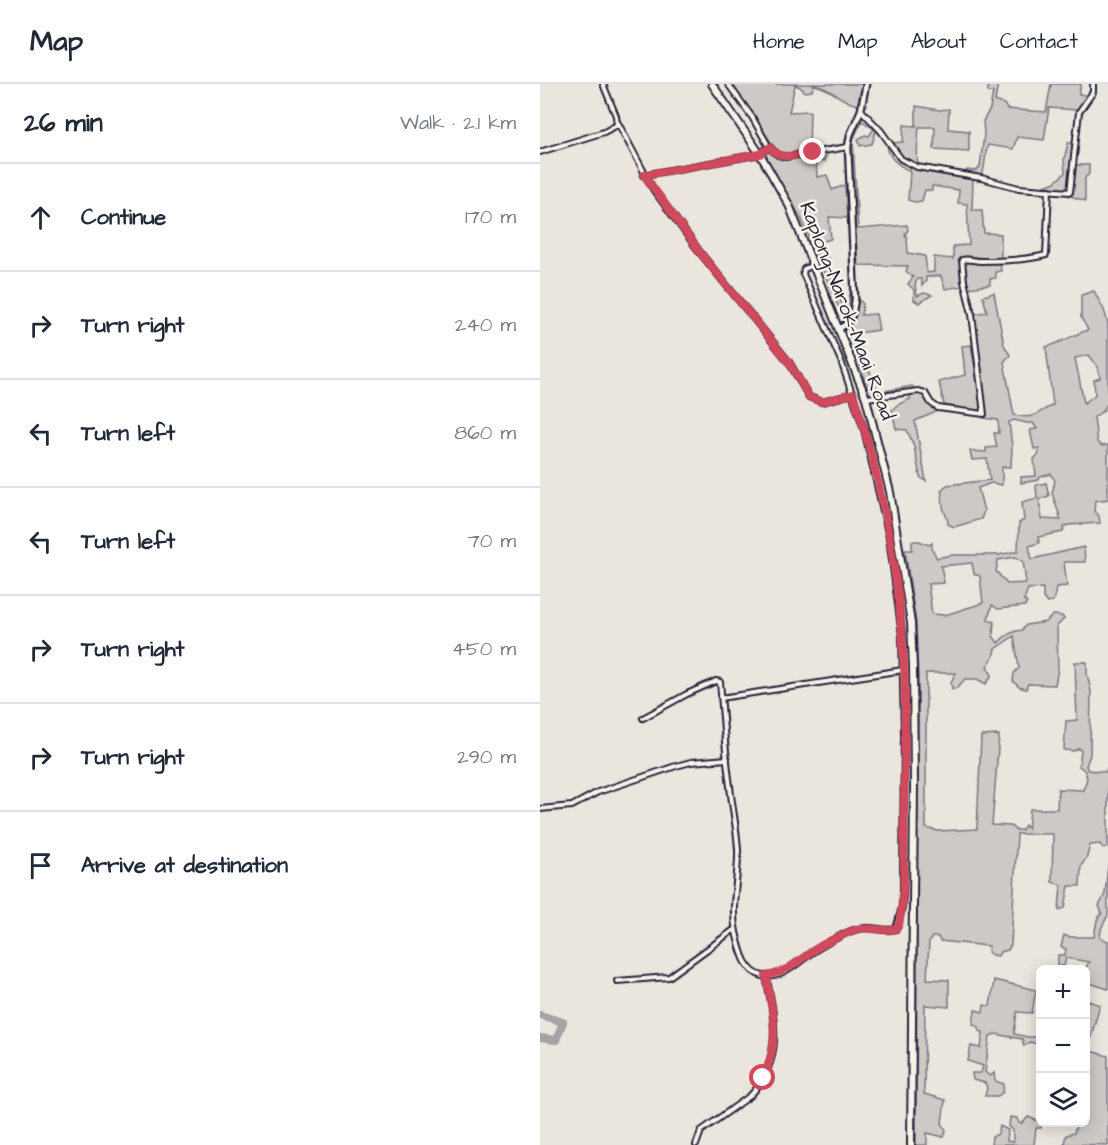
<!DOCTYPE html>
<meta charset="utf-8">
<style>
body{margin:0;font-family:"Architects Daughter",sans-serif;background:#f2f2f3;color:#1f2937}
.controls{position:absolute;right:18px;bottom:18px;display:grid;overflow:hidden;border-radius:9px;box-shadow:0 3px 15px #0003}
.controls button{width:54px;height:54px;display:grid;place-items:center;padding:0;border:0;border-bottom:2px solid #e0e1e3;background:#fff;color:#1f2937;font:30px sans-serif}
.stop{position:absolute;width:18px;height:18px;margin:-14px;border:4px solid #d1495b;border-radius:50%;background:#fff}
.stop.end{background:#d1495b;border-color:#fff;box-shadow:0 2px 6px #0008}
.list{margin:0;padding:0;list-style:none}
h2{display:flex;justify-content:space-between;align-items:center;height:78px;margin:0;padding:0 24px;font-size:26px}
h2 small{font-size:20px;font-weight:400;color:#747a83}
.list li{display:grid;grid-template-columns:39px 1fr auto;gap:18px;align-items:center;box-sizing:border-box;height:108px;padding:0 24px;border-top:2px solid #e0e1e3}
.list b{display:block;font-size:22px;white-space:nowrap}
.list em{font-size:20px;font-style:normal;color:#747a83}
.icon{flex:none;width:33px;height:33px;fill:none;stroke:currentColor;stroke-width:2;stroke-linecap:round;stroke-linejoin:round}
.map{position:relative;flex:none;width:568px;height:1061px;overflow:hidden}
header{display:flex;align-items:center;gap:36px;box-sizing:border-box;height:84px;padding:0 30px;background:#fff;border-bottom:2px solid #e0e1e3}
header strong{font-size:28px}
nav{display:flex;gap:33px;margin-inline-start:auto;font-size:21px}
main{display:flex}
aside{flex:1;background:#fff}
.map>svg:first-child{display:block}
.green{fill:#cdc9c6;stroke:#787680;stroke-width:1.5;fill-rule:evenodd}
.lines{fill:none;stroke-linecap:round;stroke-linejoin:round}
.river{stroke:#a6a3a6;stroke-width:8}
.minor-casing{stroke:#22223b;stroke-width:8}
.tertiary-casing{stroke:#22223b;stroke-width:9}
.trunk-casing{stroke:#22223b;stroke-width:10}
.minor{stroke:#f7f3e8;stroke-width:4}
.tertiary{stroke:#f7f3e8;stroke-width:4.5}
.trunk{stroke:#f7f3e8;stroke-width:6}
.route{stroke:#d1495b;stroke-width:8}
.labels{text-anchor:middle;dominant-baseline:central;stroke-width:5;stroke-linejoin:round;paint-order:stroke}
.street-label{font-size:20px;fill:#22223b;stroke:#f7f3e8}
</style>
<header>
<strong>Map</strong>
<nav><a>Home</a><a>Map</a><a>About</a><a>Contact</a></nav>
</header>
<main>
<aside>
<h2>26 min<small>Walk · 2.1 km</small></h2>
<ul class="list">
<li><svg class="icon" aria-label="ahead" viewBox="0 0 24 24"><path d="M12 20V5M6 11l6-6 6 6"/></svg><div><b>Continue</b></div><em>170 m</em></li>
<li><svg class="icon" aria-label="right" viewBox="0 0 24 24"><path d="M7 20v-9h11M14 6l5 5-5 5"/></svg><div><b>Turn right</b></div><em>240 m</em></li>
<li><svg class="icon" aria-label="left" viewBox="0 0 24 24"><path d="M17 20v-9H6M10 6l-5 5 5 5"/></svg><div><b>Turn left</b></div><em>860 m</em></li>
<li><svg class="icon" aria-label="left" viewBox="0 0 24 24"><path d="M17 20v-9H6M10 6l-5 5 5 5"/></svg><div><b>Turn left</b></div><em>70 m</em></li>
<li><svg class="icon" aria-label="right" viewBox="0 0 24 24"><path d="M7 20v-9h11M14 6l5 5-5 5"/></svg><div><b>Turn right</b></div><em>450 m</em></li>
<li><svg class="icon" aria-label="right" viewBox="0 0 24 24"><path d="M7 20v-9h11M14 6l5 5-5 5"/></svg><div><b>Turn right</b></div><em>290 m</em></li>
<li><svg class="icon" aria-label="arrive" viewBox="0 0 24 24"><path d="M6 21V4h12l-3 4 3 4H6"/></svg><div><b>Arrive at destination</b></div></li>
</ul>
</aside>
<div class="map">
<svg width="568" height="1061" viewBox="0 0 568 1061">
<rect width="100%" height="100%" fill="#eae6de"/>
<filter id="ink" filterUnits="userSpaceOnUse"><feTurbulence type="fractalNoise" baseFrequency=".0167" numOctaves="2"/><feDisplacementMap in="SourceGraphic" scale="12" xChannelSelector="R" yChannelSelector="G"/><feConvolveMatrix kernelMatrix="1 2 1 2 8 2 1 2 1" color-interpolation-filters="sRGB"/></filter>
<g filter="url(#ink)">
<!-- green -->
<g class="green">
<path d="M 192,0 L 323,0 L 317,21 C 300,17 292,4 274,1 L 272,7 L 265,8 L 260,3 L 255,1 L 249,28 L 270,27 L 269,65 C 255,69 244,75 234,63 Z"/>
<path d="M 448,0 L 458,0 L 455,17 L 464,20 L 467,25 L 506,28 L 511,0 L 541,0 L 539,10 L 548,12 L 536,26 L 509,24 L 504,56 L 477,53 L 473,65 L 448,61 C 444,72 446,81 442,92 L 425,89 L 427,86 L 436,87 L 440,83 L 444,50 L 443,37 L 450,25 L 453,8 L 448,8 Z"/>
<path d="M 376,22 L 399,26 L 409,25 L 408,45 L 429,47 L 429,67 L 394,65 L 395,43 L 379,43 C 378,57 376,69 378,82 L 363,75 L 352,59 L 363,58 L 364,41 L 376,42 Z"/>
<path d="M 322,32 L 340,47 L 345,56 L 336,47 L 332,60 L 320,62 L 318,55 L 325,51 L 329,52 L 334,45 L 322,37 L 313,56 L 318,145 L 367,141 L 368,146 L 365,150 L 367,154 L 368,169 L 385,172 L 387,189 L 394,188 L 394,173 L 413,175 L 413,162 L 429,161 L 427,120 L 418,119 L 419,106 L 392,102 L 392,107 L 385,106 L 382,117 L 375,118 L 368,116 L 370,87 C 359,82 348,74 347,61 C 368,91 399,90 433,95 L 432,126 L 442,126 L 444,149 L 461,150 L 461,175 L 437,176 L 425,172 L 421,174 L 420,179 L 423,202 L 405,205 L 401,192 L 386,193 L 386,197 L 382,202 L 381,195 L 377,195 L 375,201 L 377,212 L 384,209 L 392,211 L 379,219 L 374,216 L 374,206 L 368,200 L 373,193 L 366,187 L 368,182 L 318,181 L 309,62 L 313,45 Z"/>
<path d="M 533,57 L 528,106 L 502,103 L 515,98 L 525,89 L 524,76 L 528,59 Z"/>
<path d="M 230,66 C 234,70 237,74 243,75 C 249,76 282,70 288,67 L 284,77 L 276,77 L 277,93 L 287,91 L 292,106 L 305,101 L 307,134 L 289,133 L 291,155 L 280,158 L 288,175 L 285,179 L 304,225 L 308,220 L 311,205 L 310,226 L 305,238 L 260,132 L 224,71 Z"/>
<path d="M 535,81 L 549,81 L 549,90 L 545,94 L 545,117 L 527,111 L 532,106 Z"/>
<path d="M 427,177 L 460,178 L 461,187 L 455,188 L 456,194 L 450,195 L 450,201 L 428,204 L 423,181 Z"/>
<path d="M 554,207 L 564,226 L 568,239 L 568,318 L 563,327 L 554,333 L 557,358 L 561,362 L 568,361 L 568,415 L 555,417 L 554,427 L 559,432 L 560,439 L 528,441 L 524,443 L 523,448 L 498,453 L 499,459 L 489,462 L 492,475 L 544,463 L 545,478 L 524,478 L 527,502 L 516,503 L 515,511 L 513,517 L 507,519 L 503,514 L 503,504 L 488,505 L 484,516 L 487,519 L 485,522 L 458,525 L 452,521 L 448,535 L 454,538 L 453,552 L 458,559 C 465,551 472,547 482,546 L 486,541 L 506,538 L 513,531 L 522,532 L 524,535 L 517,542 L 518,585 L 515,601 L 488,600 L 486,605 L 479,603 L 473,597 L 474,589 L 479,584 L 474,552 L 455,565 L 453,573 L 447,583 L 452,591 L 446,600 L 437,595 L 425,595 L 417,604 L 412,605 L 411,598 L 416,589 L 386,589 L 386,744 L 398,747 L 437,745 L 441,652 L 459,651 L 452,741 L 471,742 L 475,746 L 482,746 L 485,741 L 488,745 L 490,725 L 517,725 L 518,705 L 543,706 L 547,695 L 545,687 L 539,682 L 541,667 L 539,664 L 534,667 L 524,666 L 526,637 L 537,636 L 535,578 L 547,578 L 547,590 L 551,607 L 550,671 L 546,682 L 548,686 L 565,688 L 568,682 L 568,763 L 563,764 L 560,760 L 550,761 L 547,773 L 541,782 L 540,802 L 529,802 L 525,824 L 519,826 L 521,801 L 512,798 L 513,750 L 477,750 L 471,861 L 468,866 L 460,868 L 458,872 L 452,871 L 448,868 L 449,862 L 400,857 L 398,853 L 392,853 L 389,858 L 387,895 L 409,896 L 409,923 L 385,921 L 384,1010 L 405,1016 L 402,1039 L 406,1046 L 404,1053 L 387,1049 L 387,1061 L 376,1061 L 378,595 L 376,538 L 365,466 L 372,466 L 372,457 L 379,457 L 389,461 L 392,459 L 392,465 L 397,474 L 412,471 L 459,471 L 478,467 L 479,439 L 484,436 L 482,418 L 497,414 L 496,401 L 506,399 L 509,412 L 499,415 L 502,435 L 521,436 L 512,409 L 515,397 L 511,390 L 500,393 L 499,396 L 481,399 L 481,393 L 496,392 L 494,375 L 498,371 L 500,364 L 494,365 L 490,346 L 497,345 L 493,339 L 487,339 L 474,336 L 469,338 L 472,363 L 471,383 L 462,383 L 462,401 L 451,399 L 438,404 L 444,427 L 441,435 L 414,443 L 408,440 C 408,433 403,427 403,421 C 402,415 403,412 401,406 L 407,401 L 450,396 L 447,375 L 432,376 L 430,367 L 446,368 L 446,364 L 457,363 L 454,349 L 459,349 L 458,336 L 443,334 L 446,328 L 434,230 L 447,228 L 443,212 L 454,209 L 464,261 L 470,271 L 464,278 L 474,331 C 495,336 496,329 513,321 L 506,263 C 521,259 533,251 548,246 L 541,233 L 541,211 ZM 549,271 L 558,283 L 560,294 L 554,296 L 555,311 L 544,319 L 535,274 ZM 475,473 L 483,477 L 486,499 L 467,500 L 456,487 L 458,476 ZM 432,479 L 434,490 L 440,492 L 443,519 L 405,531 L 392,530 L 388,500 L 404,499 L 401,482 Z"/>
<path d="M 318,214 L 323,220 L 321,231 L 336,230 L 339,246 L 317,249 L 328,286 C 334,291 334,301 339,308 L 372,302 L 375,305 L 330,312 L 308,244 C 317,235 317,226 318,214 Z"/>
<path d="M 431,261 L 442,323 L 442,327 L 439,328 L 404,321 L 399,298 L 425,291 L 422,262 Z"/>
<path d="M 378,308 L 383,310 L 390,322 L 397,325 L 396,328 L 375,337 L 386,397 L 380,393 L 374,362 L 367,346 L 356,345 L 352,326 L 357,321 L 370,315 L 369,309 Z"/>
<path d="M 568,781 L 568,831 L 561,845 L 560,854 L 568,857 L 568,905 L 546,898 L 545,885 L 549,878 L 526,874 L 524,882 L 518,882 L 518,871 L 525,871 L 526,865 L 521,863 L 524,851 L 529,853 L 554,853 L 557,836 L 562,829 L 559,822 L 565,810 Z"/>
<path d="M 454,896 L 496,906 L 492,929 L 477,928 L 474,950 L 488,953 L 500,953 L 500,963 L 497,964 L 497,960 L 490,958 L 484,962 L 482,955 L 455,950 L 450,952 L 445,988 L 450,992 L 454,989 L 455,997 L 464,1000 L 463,1008 L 458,1012 L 445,1012 L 447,1004 L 445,999 L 433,996 L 432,989 L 441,989 L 443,982 L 428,977 L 431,962 L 441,964 L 443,948 L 439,947 L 439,943 L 433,940 L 435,926 L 443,928 L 444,921 L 450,922 Z"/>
<path d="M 546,916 L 560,921 L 547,966 L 568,972 L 568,1061 L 524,1060 L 526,1051 L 534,1049 L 537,1039 L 546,1038 Z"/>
<path d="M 470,1033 L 477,1034 L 479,1039 L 482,1040 L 488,1033 L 503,1039 L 501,1044 L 496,1044 L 494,1061 L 451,1061 L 452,1053 L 458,1050 L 460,1042 L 468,1046 L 467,1057 L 473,1058 L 473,1046 L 469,1042 Z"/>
</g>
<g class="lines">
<!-- river -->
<path class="river" d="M 0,931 L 23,938 L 16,956 L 0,954"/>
<defs>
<g id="minor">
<path d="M 188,0 L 212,33 L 229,63 L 238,71 L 245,73 L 308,63"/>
<path d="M 321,26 L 341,47 L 361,75 L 377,83 L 441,94 L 479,104 L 530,108 L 539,28 L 553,8 L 553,0"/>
<path d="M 78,39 L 113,105 L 162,171 L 249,278 L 269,313 L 282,318 L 313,310"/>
<path d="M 0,68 L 64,48 L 77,41 L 76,32 L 63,0"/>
<path d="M 104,91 L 220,70 L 229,63"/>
<path d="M 327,314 L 378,307 L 385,309 L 391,319 L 398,324 L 444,330 L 432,230 L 424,197 L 422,176 C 428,174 434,177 441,177 C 462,177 486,176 506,171 L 509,106"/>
<path d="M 181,614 L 363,586"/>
<path d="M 103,634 L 147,610 L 176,597 L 180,598 C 183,632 185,667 190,702 C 192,723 197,745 198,766 C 199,793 190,821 196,848 C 200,864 204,888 223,892 C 245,896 262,873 279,864 C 293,856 309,845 325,844 C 336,843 345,848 356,845 L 362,823 L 363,807 L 364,650 L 362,551 L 349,453 L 324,345 L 301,277 L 263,190 L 264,185 L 273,181"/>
<path d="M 0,725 L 32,722 L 58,708 L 136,682 L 151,678 L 187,675"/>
<path d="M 77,897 L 129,893 L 195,845"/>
<path d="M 156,1061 L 161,1047 L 210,1012 C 244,976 235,936 226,892"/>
</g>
<path id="tertiary" d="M 299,245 C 312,237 313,230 315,215 L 308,63 L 310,51 L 321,26 L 326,0"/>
<path id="trunk" d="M 172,0 L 220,70 L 249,121 L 326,314 L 350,408 L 371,539 L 373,583 L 374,700 L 371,1061"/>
</defs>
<!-- minor casing -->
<use href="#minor" class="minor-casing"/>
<!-- tertiary casing -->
<use href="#tertiary" class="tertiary-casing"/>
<!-- trunk casing -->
<use href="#trunk" class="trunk-casing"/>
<!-- minor -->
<use href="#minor" class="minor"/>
<!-- tertiary -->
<use href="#tertiary" class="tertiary"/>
<!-- trunk -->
<use href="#trunk" class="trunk"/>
</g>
</g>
<g class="lines" filter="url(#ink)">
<!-- route -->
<path class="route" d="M 223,994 C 240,957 234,931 226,892 C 247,888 254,880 271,868 C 284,859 300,852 314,846 C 329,841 342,849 356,845 L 359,841 C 367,800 363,756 364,714 C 364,660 367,604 362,550 C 355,469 339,387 313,310 L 282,318 L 269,313 L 249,278 L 162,171 L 104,91 L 220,70 L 230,63 C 242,78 255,71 273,68"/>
</g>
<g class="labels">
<!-- street labels -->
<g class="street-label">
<text transform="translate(307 227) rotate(69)">Kaplong-Narok-Maai Road</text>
</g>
</g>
</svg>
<div class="controls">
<button>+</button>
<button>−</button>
<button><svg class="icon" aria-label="layers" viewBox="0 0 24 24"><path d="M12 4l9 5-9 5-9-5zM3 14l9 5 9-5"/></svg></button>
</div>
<div class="stop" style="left:223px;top:994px"></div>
<div class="stop end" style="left:273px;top:68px"></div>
</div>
</main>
